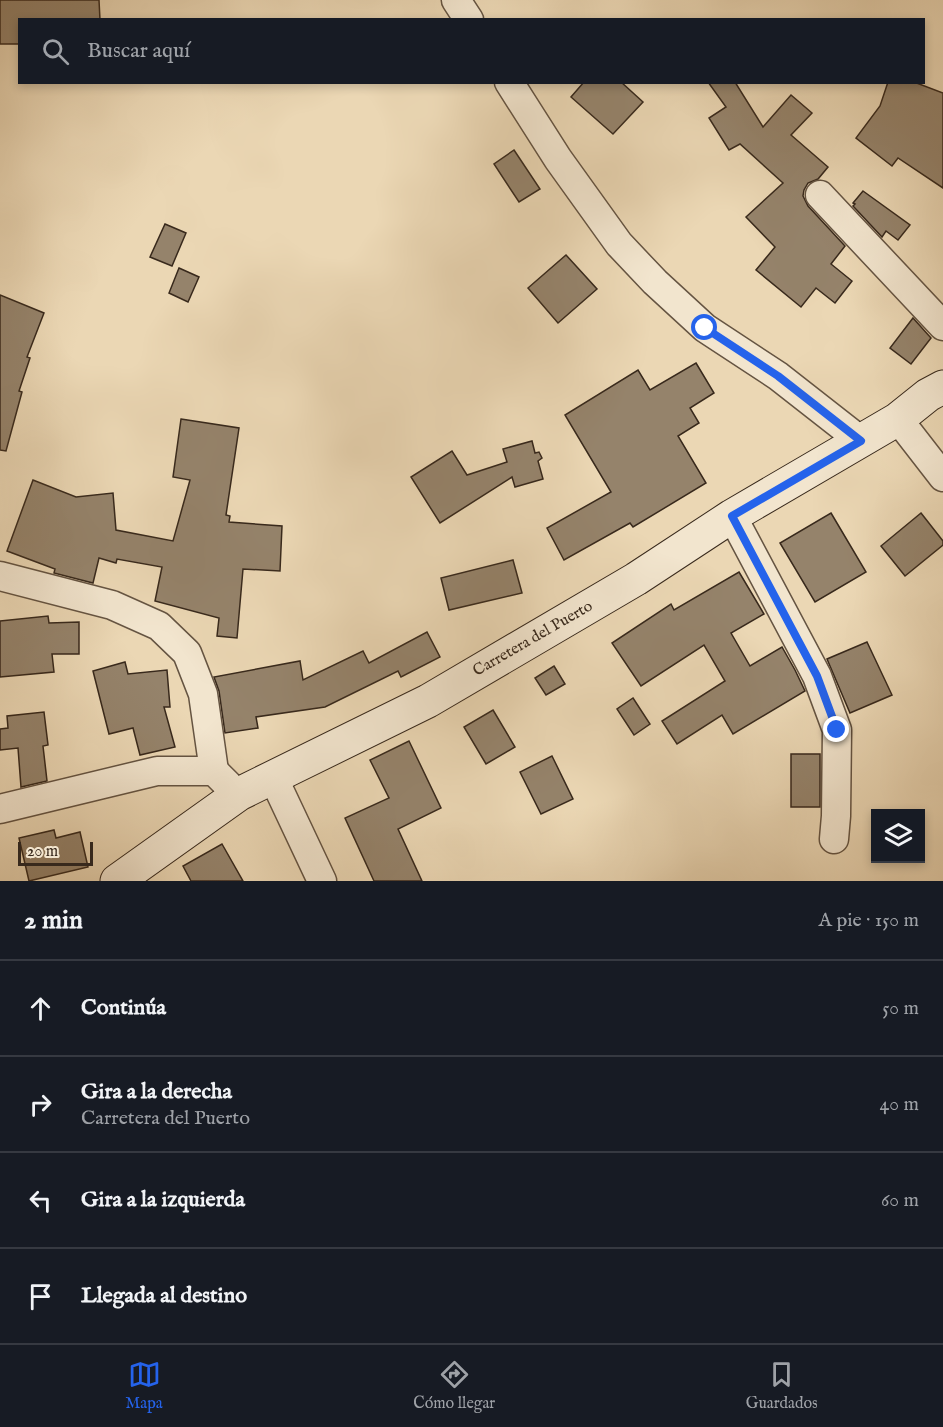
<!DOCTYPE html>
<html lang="es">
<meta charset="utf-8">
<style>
body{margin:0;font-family:"IM FELL English",serif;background:#242831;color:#f1f3f6}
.controls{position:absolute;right:18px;bottom:18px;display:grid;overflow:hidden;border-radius:0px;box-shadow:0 3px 9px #0003}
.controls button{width:54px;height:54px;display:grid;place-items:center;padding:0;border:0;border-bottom:2px solid #363941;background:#171b24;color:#f1f3f6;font:30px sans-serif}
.scale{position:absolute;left:18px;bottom:15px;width:75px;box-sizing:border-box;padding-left:6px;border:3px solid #38291c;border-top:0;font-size:16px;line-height:21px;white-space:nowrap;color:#38291c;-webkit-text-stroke:4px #f2e5ce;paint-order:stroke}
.stop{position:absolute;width:18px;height:18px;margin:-14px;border:4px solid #2563eb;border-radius:50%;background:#fff}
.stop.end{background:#2563eb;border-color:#fff;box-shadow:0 2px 6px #0008}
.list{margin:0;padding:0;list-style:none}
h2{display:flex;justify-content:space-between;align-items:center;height:78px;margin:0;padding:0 24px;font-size:26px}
h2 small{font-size:20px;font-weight:400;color:#9ea1a6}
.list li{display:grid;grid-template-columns:39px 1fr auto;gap:18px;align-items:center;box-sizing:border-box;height:96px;padding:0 24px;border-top:2px solid #363941}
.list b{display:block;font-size:22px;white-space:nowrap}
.list p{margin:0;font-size:20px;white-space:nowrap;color:#9ea1a6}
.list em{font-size:20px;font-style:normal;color:#9ea1a6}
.icon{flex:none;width:33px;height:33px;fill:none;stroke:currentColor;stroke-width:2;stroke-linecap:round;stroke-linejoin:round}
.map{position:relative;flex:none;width:943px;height:881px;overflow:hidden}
.search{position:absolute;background:#171b24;box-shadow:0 3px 9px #0003;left:18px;right:18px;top:18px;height:66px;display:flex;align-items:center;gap:15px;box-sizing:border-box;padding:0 21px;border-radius:0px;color:#9ea1a6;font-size:22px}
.sheet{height:462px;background:#171b24}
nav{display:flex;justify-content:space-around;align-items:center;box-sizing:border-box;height:84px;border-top:2px solid #363941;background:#171b24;font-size:16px;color:#9ea1a6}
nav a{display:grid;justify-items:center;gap:3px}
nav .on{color:#2563eb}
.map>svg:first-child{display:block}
.building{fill:#95836b;stroke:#38291c;stroke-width:1.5}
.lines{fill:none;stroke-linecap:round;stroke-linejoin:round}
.street-casing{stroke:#655442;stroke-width:31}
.secondary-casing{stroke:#38291c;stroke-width:35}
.street{stroke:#f2e5ce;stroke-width:28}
.secondary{stroke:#f2e5ce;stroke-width:33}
.route{stroke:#2563eb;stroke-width:8}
.labels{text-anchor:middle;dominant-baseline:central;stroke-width:6;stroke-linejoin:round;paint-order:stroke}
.street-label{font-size:16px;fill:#38291c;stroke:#f2e5ce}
</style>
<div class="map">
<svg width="943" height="881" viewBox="0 0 943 881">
<rect width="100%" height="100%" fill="#ebd7b4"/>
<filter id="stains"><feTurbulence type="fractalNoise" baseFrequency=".00333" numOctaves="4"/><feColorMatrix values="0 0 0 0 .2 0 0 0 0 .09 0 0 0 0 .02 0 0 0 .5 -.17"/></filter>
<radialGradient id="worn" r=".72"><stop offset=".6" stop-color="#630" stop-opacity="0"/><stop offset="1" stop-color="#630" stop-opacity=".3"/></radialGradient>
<!-- building -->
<g class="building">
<path d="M 0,0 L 99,0 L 100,20 L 20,20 L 20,44 L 0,44 Z"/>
<path d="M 584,82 L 621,82 L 643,102 L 613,134 L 571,97 Z"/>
<path d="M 708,82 L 735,82 L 763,127 L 791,95 L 812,113 L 791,135 L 828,167 L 818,179 L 808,183 L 804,190 L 803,196 L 808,206 L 845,246 L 831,264 L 852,281 L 835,303 L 816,288 L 801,307 L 756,270 L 775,247 L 746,217 L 783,183 L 740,144 L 729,150 L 709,118 L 726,107 Z"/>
<path d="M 888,82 L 914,82 L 943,93 L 943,188 L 898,158 L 892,166 L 856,138 L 880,106 Z"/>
<path d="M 514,150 L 540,189 L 519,202 L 494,164 Z"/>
<path d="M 863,191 L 910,225 L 898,240 L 886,231 L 882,237 L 853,206 L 855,204 L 853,203 Z"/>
<path d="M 165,224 L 186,233 L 172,266 L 150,257 Z"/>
<path d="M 566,255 L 597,289 L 558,323 L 528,288 Z"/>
<path d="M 179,268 L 199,277 L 188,302 L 169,293 Z"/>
<path d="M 0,295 L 44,313 L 27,357 L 30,358 L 19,391 L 22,392 L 6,451 L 0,450 Z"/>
<path d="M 913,318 L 931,338 L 911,364 L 890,348 Z"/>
<path d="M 696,363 L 714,393 L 690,408 L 699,423 L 678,436 L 706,483 L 633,527 L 630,523 L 564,560 L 547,528 L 611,492 L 565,415 L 638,370 L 650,390 Z"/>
<path d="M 181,419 L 239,428 L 226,515 L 230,516 L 229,522 L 282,526 L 280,571 L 243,569 L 237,638 L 217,636 L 219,618 L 155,601 L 162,567 L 117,559 L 116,563 L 99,558 L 93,583 L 54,573 L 55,569 L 7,551 L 33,480 L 76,497 L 113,493 L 116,530 L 173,541 L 190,480 L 173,477 Z"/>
<path d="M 532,441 L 535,453 L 539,452 L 542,458 L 538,461 L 543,479 L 515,487 L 512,477 L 440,523 L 411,477 L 452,451 L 467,475 L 507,462 L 503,449 Z"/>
<path d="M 831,513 L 866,572 L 815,602 L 780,543 Z"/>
<path d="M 921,513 L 943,541 L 943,545 L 905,576 L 881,546 Z"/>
<path d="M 513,560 L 522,593 L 449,610 L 441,578 Z"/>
<path d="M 739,572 L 764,614 L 731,633 L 750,666 L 782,647 L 795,670 L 805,691 L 733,734 L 722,715 L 677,744 L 662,721 L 725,681 L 704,645 L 641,686 L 612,643 L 671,604 L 674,610 Z"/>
<path d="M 48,616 L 49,623 L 79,622 L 79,654 L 52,654 L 54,672 L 0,677 L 0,621 Z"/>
<path d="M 427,632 L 440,657 L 401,677 L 398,671 L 325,707 L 256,717 L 258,728 L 225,733 L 219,691 L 214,677 L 300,661 L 303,680 L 363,651 L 369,663 Z"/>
<path d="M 867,642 L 892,695 L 850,713 L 827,659 Z"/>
<path d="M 125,662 L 128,674 L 167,670 L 170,707 L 164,707 L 175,747 L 140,755 L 133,728 L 109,734 L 93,671 Z"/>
<path d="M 554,666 L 565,684 L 546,695 L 535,678 Z"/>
<path d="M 633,698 L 650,724 L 634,735 L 617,709 Z"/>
<path d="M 493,710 L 515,747 L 486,764 L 464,727 Z"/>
<path d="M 44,712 L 48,745 L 43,746 L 47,781 L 21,787 L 18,748 L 0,750 L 0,729 L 8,728 L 7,716 Z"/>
<path d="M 409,741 L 441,808 L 398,829 L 422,881 L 374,881 L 345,818 L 389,798 L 370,760 Z"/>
<rect x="791" y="754" width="29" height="53"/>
<path d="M 552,756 L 573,799 L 541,814 L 520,772 Z"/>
<path d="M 54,830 L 56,838 L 80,832 L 88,867 L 29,881 L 19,838 Z"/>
<path d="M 222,844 L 243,881 L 191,881 L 183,866 Z"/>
</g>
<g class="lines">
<defs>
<g id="street">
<path d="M 456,0 L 469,20"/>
<path d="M 509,82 L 558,159 L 619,244 L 655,282 L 705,328 L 778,376 L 861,441"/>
<path d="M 820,195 L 943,326"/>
<path d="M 898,419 L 943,477"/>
<path d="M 732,516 L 817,676 L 837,730 L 836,816 L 834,839"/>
<path d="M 0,576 L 112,605 L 159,626 L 187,653 L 203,694 L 214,771"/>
<path d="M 273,777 L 322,881"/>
<path d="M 0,809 L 157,771 L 214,771 L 228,785"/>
</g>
<path id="secondary" d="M 117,881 L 239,794 L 428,701 L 636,579 L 732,516 L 898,419 L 928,395 L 943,387"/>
</defs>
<!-- street casing -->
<use href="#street" class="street-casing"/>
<!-- secondary casing -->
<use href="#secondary" class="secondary-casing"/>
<!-- street -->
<use href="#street" class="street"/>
<!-- secondary -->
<use href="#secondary" class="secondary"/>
</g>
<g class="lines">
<!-- route -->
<path class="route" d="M 705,328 L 778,376 L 861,441 L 732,516 L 817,676 L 837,730"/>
</g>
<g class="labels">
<!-- street labels -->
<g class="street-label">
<text transform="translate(533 639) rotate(-30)">Carretera del Puerto</text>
</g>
</g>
<rect width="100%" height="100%" filter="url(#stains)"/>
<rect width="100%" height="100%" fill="url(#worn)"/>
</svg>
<div class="controls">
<button><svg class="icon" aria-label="layers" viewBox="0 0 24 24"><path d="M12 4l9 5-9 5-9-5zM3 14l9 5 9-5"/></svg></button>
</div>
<div class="scale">20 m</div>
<div class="stop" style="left:705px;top:328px"></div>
<div class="stop end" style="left:837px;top:730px"></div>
<div class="search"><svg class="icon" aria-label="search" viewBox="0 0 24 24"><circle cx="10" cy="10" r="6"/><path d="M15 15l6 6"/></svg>Buscar aquí</div>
</div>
<section class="sheet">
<h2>2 min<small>A pie · 150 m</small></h2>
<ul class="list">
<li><svg class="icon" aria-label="ahead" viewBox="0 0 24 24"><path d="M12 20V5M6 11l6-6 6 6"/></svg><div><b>Continúa</b></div><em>50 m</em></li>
<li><svg class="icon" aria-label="right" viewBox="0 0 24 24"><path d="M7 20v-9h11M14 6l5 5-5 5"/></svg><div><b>Gira a la derecha</b><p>Carretera del Puerto</p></div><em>40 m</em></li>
<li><svg class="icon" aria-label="left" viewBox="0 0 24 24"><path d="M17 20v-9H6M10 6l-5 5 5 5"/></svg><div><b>Gira a la izquierda</b></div><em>60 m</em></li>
<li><svg class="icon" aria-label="arrive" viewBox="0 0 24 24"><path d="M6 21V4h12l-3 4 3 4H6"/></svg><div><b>Llegada al destino</b></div></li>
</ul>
</section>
<nav>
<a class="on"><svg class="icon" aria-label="map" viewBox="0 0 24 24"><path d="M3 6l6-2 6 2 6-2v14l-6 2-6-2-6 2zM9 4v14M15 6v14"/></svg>Mapa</a>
<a><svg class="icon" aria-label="directions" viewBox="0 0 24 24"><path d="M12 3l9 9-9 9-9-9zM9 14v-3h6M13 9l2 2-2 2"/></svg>Cómo llegar</a>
<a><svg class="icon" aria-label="saved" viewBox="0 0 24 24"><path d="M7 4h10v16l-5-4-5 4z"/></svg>Guardados</a>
</nav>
